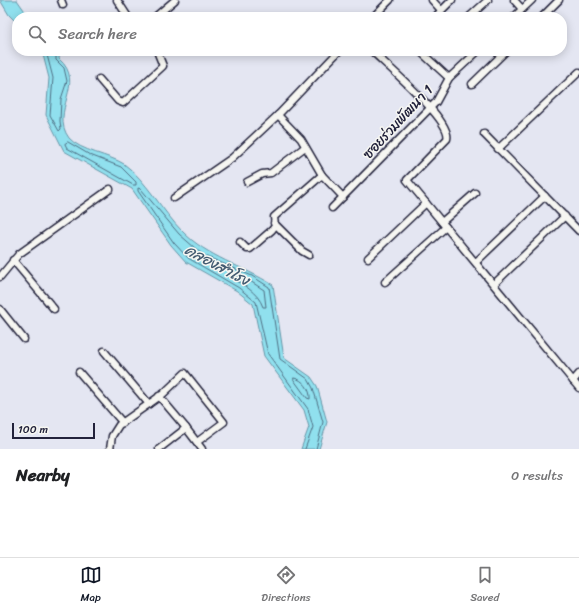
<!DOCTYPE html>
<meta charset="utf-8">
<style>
body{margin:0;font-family:Sriracha,"Playpen Sans Thai",sans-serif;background:#f2f2f2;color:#202124}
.scale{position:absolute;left:12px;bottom:10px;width:83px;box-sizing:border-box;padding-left:4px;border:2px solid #22223b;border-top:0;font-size:11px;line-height:14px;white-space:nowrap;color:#22223b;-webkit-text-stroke:3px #f6f6f2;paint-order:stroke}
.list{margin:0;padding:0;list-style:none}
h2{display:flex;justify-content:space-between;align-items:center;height:52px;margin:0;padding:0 16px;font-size:17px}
h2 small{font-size:13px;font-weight:400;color:#757577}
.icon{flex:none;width:22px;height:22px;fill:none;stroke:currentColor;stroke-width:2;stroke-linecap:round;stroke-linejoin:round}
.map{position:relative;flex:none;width:579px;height:449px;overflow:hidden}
.search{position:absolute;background:#fff;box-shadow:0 2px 10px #0003;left:12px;right:12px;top:12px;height:44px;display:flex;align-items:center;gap:10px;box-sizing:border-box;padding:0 14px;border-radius:16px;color:#757577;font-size:15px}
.sheet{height:108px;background:#fff}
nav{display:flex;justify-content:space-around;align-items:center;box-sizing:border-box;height:56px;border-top:1px solid #e0e0e0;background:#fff;font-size:11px;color:#757577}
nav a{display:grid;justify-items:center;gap:2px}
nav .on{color:#111827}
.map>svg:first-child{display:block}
.water{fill:#90e0ee;stroke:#6494a6}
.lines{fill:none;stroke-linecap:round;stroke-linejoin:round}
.shore{stroke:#4e6e83;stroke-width:1}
.street-casing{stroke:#22223b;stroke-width:9}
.street{stroke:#f6f6f2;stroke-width:6}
.labels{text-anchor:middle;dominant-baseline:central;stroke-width:3;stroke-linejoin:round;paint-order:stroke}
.street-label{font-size:14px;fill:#22223b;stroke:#f6f6f2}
.water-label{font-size:15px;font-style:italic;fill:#435b71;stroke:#f6f6f2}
</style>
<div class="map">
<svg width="579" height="449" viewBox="0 0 579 449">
<rect width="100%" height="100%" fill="#e4e6f2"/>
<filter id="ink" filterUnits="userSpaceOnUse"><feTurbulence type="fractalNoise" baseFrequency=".025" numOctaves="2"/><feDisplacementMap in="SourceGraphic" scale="8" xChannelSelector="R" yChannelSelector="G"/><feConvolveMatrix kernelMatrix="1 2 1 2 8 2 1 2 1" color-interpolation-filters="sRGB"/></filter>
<g filter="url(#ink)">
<!-- water -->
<g class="water">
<path d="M 0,0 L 17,0 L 29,17 L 17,17 L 17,23 L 9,15 Z"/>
<path d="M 42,51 L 60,51 L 59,59 C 87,83 49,111 69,138 C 80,151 110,155 124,164 C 145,179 163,212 182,231 C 207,257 243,266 273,285 L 284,358 L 311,377 L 317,386 L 327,422 L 319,449 L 301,449 L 309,427 L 304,410 L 264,356 L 253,304 L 237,291 L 186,262 L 171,245 L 132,189 L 64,151 L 46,115 L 49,78 Z"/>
</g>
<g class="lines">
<!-- shore -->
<g class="shore">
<path d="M 46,51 L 53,78 L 50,115 L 59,131 L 61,129 L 60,121 L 61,99 L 67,81 L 64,68 L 56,60 L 56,51"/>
<path d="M 68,142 L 90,155 L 121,167 L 136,182 L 136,185 L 133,185 L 67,148 L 65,144 Z"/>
<path d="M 229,273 L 250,281 L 264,290 L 266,307 L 263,307 C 258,292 242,284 229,276 Z"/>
<path d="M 294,378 C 303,379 311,390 310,399 L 307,398 L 294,380 Z"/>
<path d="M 305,449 L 313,427 L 308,409 L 268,354 L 256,302 L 239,288 L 188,258 L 174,243 L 138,191 L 138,188 L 141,189 L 179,234 L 203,255 L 252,276 L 269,287 L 280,359 L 308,379 L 313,388 L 323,422 L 316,449"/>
</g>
<defs>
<g id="street">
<path d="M 61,0 L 63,5"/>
<path d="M 117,0 L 128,17"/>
<path d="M 432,0 L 441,10"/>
<path d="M 514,0 L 522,9"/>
<path d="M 155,17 L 175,0"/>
<path d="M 373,17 L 390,0"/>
<path d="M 435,17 L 452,0"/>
<path d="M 469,17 L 488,0"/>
<path d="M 514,17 L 532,0"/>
<path d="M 542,17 L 559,0"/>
<path d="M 372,51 C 386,65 453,121 447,139 L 407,180 L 579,388"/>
<path d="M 423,54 L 449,78"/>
<path d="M 99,79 L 118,101 L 123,103 L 163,66 L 157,51"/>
<path d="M 472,84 L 506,51"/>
<path d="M 278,115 L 301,139 L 322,175 L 343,197"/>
<path d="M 484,134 L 579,231"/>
<path d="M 498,149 L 579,72"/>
<path d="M 247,182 L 262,174 L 271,173 L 305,147"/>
<path d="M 174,198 L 232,158 L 278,115 L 339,51"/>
<path d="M 332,208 L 436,102 L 449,78 L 478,51"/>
<path d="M 442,222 L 475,193"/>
<path d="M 274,223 L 302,251 L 309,255"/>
<path d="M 240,242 L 247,249 L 250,249 L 272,230 L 275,226 L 274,217 L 322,175"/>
<path d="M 368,258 L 426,203"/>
<path d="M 13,260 L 54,309"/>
<path d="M 476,262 L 545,196"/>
<path d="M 0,277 L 19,254 L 110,189"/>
<path d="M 385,282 L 446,227"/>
<path d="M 494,284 L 565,216"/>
<path d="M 0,309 L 24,339"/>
<path d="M 104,351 L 149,404"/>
<path d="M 79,372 L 123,423"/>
<path d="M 573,381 L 579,374"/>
<path d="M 186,428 L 202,449"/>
<path d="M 110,449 L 112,436 L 119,425 L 163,394 L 185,373 L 224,422 L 197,442"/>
<path d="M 159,449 L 186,428 L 159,396"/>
</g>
</defs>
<!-- street casing -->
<use href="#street" class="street-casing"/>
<!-- street -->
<use href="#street" class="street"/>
</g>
</g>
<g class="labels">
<!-- street labels -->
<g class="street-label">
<text transform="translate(398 122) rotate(-47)">ซอยร่วมพัฒนา 1</text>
</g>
<!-- water labels -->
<g class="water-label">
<text transform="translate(217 265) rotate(28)">คลองสำโรง</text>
</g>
</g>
</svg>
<div class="scale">100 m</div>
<div class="search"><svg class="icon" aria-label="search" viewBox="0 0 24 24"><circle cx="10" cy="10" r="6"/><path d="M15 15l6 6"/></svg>Search here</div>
</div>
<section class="sheet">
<h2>Nearby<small>0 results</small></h2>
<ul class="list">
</ul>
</section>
<nav>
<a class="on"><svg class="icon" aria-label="map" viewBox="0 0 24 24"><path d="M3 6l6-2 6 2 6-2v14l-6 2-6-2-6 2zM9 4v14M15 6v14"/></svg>Map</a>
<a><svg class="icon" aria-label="directions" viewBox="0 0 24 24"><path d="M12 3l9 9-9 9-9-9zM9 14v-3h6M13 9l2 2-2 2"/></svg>Directions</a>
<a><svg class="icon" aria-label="saved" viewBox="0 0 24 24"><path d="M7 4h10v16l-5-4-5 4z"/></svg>Saved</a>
</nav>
